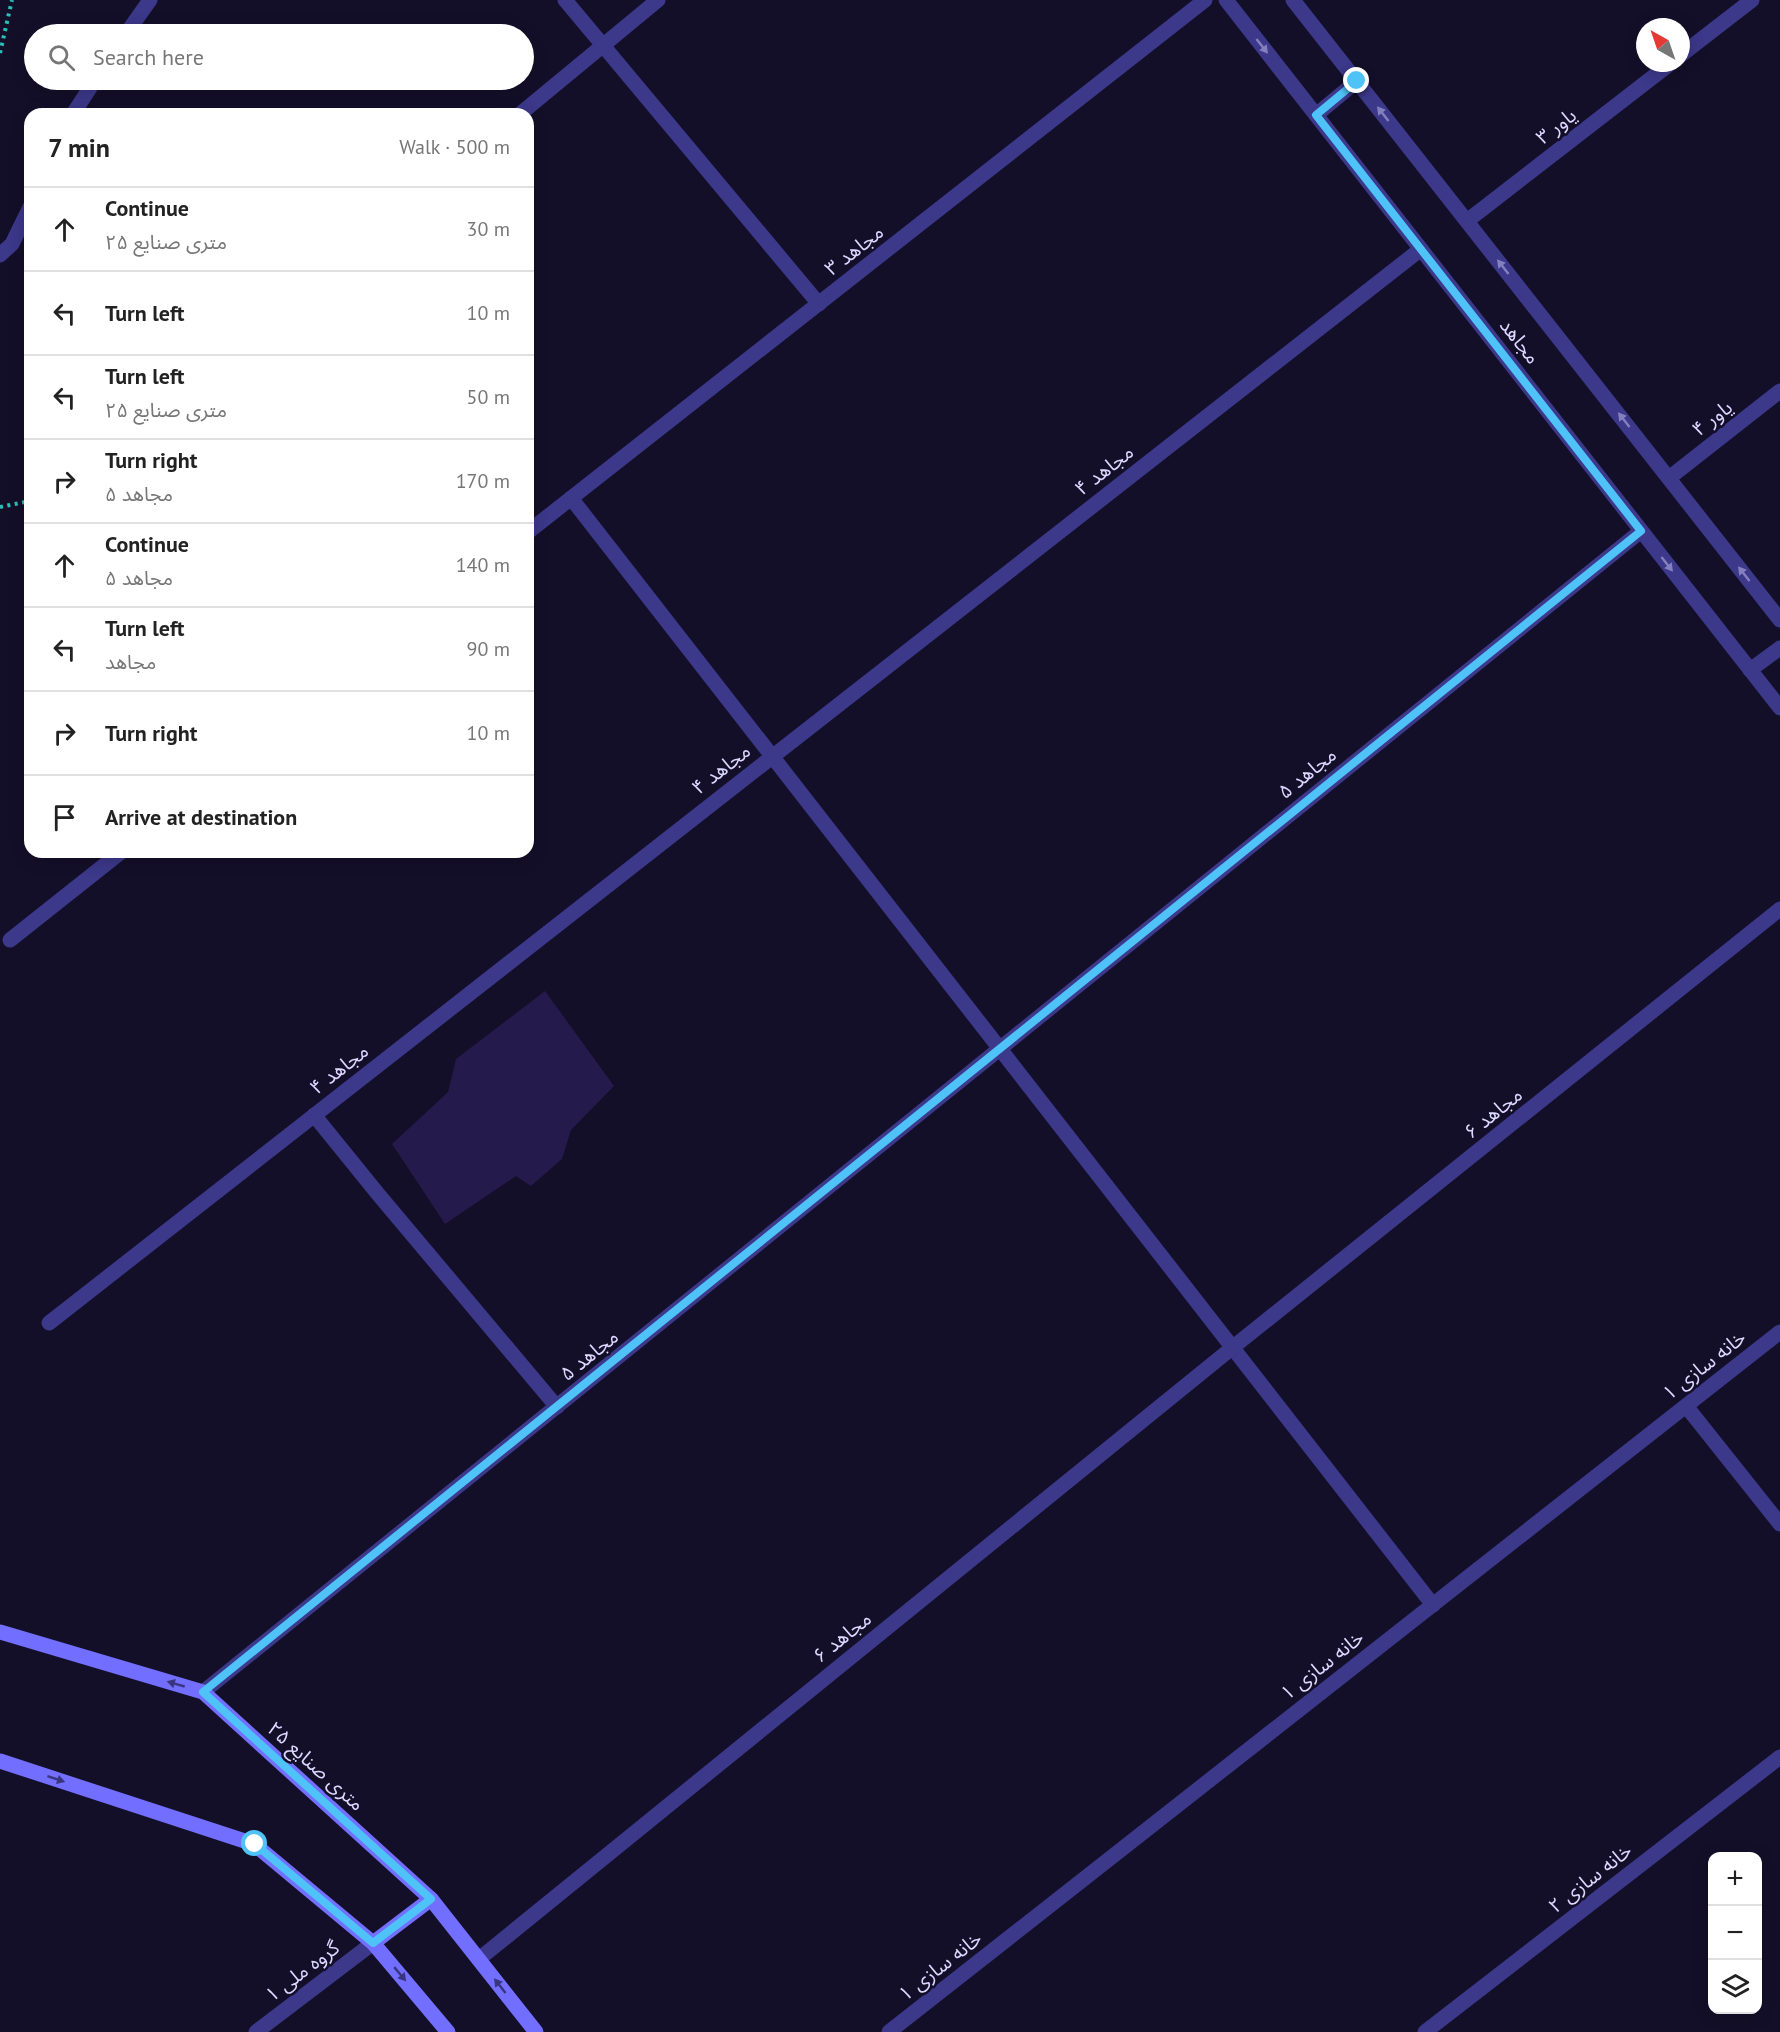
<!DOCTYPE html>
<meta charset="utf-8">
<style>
body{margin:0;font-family:"PT Sans","Noto Sans Arabic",sans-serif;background:#f2f2f2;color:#222}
.controls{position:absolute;right:18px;bottom:18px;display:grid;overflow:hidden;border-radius:12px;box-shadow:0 3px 15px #0003}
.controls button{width:54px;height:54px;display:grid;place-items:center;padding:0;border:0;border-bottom:2px solid #e0e0e0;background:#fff;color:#222;font:30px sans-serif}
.compass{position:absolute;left:1636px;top:18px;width:54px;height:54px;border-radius:50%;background:#fff;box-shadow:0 3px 15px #0003;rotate:320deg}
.stop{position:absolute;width:18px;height:18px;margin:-14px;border:4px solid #4fc3f7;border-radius:50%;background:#fff}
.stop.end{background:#4fc3f7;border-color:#fff;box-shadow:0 2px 6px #0008}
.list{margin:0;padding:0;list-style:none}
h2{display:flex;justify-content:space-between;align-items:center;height:78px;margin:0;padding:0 24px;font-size:26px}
h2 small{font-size:20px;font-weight:400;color:#767676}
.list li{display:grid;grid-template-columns:39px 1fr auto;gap:18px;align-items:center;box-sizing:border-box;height:84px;padding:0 24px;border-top:2px solid #e0e0e0}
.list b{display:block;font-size:22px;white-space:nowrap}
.list p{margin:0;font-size:20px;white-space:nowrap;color:#767676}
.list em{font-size:20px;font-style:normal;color:#767676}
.icon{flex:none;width:33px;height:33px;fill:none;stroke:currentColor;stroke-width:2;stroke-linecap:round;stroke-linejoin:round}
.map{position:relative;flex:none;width:1780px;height:2032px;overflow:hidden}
.search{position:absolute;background:#fff;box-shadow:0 3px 15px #0003;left:24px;top:24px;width:510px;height:66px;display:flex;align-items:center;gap:15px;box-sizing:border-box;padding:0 21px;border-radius:33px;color:#767676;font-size:22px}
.panel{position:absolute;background:#fff;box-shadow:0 3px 15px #0003;left:24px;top:108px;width:510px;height:750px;border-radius:18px}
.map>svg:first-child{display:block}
.building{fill:#241a4b}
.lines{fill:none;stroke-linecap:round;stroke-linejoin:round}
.path{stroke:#2ac0b7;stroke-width:4;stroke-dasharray:3 4.5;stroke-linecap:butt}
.minor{stroke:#3c388a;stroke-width:15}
.tertiary{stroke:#3c388a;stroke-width:15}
.secondary{stroke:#726eff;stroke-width:15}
.oneway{fill:#8480bf}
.oneway2{fill:#3a357f}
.route{stroke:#4fc3f7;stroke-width:8}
.labels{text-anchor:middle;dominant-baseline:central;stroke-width:5;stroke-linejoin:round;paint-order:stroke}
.street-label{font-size:20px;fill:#dcd7ff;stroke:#140f29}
</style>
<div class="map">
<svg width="1780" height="2032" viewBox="0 0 1780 2032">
<rect width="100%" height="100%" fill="#140f29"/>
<!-- building -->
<path class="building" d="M 545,991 L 614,1086 L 571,1130 L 562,1159 L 531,1186 L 516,1176 L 445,1224 L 392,1144 L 448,1092 L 456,1059 Z"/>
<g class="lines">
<!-- path -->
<g class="path">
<path d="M 0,53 L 12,0"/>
<path d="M 0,507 L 30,501"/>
</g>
<!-- minor -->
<g class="minor">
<path d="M 565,0 L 819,304"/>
<path d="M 126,34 L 150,0"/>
<path d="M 1681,55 L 1752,0"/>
<path d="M 73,114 L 95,80"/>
<path d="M 520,114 L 658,0"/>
<path d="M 1467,221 L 1671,63"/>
<path d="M 0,255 L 12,244 L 30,207"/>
<path d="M 1669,478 L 1780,391"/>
<path d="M 571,498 L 1433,1605"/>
<path d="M 528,532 L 1205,0"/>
<path d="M 10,940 L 121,852"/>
<path d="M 314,1115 L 378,1194 L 557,1407"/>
<path d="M 49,1323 L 1421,249"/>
<path d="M 1686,1406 L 1780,1524"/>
<path d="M 203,1692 L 1641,531"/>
<path d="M 479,1959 L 1232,1348 L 1780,909"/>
<path d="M 256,2032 L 373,1943"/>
<path d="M 889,2032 L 1780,1332"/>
<path d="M 1425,2032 L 1780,1757"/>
</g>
<!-- tertiary -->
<g class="tertiary">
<path d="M 1226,0 L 1780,708"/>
<path d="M 1293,0 L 1780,620"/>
<path d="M 1316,115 L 1357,81"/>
<path d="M 1750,670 L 1780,648"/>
</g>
<!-- secondary -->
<g class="secondary">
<path d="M 0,1632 L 203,1692 L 431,1899 L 536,2032"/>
<path d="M 0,1761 L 254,1844 L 373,1943 L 448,2032"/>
<path d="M 373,1943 L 431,1899"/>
</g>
</g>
<!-- one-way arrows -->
<defs><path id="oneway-solid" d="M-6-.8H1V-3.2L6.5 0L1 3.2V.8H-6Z" transform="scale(1.5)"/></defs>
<g class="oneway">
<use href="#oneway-solid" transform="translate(1262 46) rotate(52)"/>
<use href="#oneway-solid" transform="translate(1383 114) rotate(-128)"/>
<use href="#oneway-solid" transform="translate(1503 267) rotate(-128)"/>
<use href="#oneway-solid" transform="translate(1624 420) rotate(-128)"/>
<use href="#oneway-solid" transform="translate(1667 564) rotate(52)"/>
<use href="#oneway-solid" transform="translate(1744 574) rotate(-128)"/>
</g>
<g class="oneway2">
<use href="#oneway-solid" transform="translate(176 1684) rotate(-164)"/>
<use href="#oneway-solid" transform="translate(56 1779) rotate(18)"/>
<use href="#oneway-solid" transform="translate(400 1974) rotate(50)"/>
<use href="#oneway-solid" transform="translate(500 1986) rotate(-128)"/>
</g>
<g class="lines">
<!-- route -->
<path class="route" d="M 255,1844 L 373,1943 L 431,1899 L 203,1692 L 1641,531 L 1316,115 L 1357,81"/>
</g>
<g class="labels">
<!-- street labels -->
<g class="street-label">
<text transform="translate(1556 126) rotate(-38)">یاور ۳</text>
<text transform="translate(854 250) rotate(-38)">مجاهد ۳</text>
<text transform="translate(1520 341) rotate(52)">مجاهد</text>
<text transform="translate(1712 418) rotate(-38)">یاور ۴</text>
<text transform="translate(1104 470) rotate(-38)">مجاهد ۴</text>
<text transform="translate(721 769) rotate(-38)">مجاهد ۴</text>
<text transform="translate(1307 773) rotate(-39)">مجاهد ۵</text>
<text transform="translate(339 1069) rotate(-38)">مجاهد ۴</text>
<text transform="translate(1493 1113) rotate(-39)">مجاهد ۶</text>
<text transform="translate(589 1355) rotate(-39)">۵ مجاهد</text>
<text transform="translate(1704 1365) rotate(-38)">خانه سازی ۱</text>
<text transform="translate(842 1637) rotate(-39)">۶ مجاهد</text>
<text transform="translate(1322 1665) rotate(-38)">خانه سازی ۱</text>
<text transform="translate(316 1766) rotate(42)">۲۵ متری صنایع</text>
<text transform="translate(1590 1878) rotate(-38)">خانه سازی ۲</text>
<text transform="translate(940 1966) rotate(-38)">خانه سازی ۱</text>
<text transform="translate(302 1971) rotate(-37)">گروه ملی ۱</text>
</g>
</g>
</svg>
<div class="controls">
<button>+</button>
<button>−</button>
<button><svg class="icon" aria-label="layers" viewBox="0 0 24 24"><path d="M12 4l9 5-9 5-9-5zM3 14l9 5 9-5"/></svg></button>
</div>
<svg class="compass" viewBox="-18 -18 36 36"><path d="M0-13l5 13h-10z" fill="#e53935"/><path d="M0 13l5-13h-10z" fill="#767676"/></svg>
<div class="stop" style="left:255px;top:1844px"></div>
<div class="stop end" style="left:1357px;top:81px"></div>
<div class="search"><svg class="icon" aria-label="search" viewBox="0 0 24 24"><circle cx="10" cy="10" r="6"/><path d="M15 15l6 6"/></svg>Search here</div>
<section class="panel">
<h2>7 min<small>Walk · 500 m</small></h2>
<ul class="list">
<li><svg class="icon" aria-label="ahead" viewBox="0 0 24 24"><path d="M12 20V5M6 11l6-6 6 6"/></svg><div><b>Continue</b><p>۲۵ متری صنایع</p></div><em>30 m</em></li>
<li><svg class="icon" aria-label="left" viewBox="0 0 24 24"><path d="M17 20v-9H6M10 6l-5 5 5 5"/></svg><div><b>Turn left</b></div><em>10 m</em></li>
<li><svg class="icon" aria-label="left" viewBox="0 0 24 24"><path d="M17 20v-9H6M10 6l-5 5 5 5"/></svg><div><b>Turn left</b><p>۲۵ متری صنایع</p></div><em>50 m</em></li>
<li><svg class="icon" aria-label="right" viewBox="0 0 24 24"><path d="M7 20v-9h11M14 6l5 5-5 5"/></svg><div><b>Turn right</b><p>۵ مجاهد</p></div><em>170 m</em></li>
<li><svg class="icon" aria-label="ahead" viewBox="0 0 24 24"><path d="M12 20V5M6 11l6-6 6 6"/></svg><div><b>Continue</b><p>مجاهد ۵</p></div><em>140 m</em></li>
<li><svg class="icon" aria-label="left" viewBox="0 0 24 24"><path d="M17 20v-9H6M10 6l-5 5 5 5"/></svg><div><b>Turn left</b><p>مجاهد</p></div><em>90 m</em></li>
<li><svg class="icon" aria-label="right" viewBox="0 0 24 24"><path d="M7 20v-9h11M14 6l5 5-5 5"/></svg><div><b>Turn right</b></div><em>10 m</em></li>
<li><svg class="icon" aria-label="arrive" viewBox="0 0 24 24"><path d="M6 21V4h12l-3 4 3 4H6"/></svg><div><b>Arrive at destination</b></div></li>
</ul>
</section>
</div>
